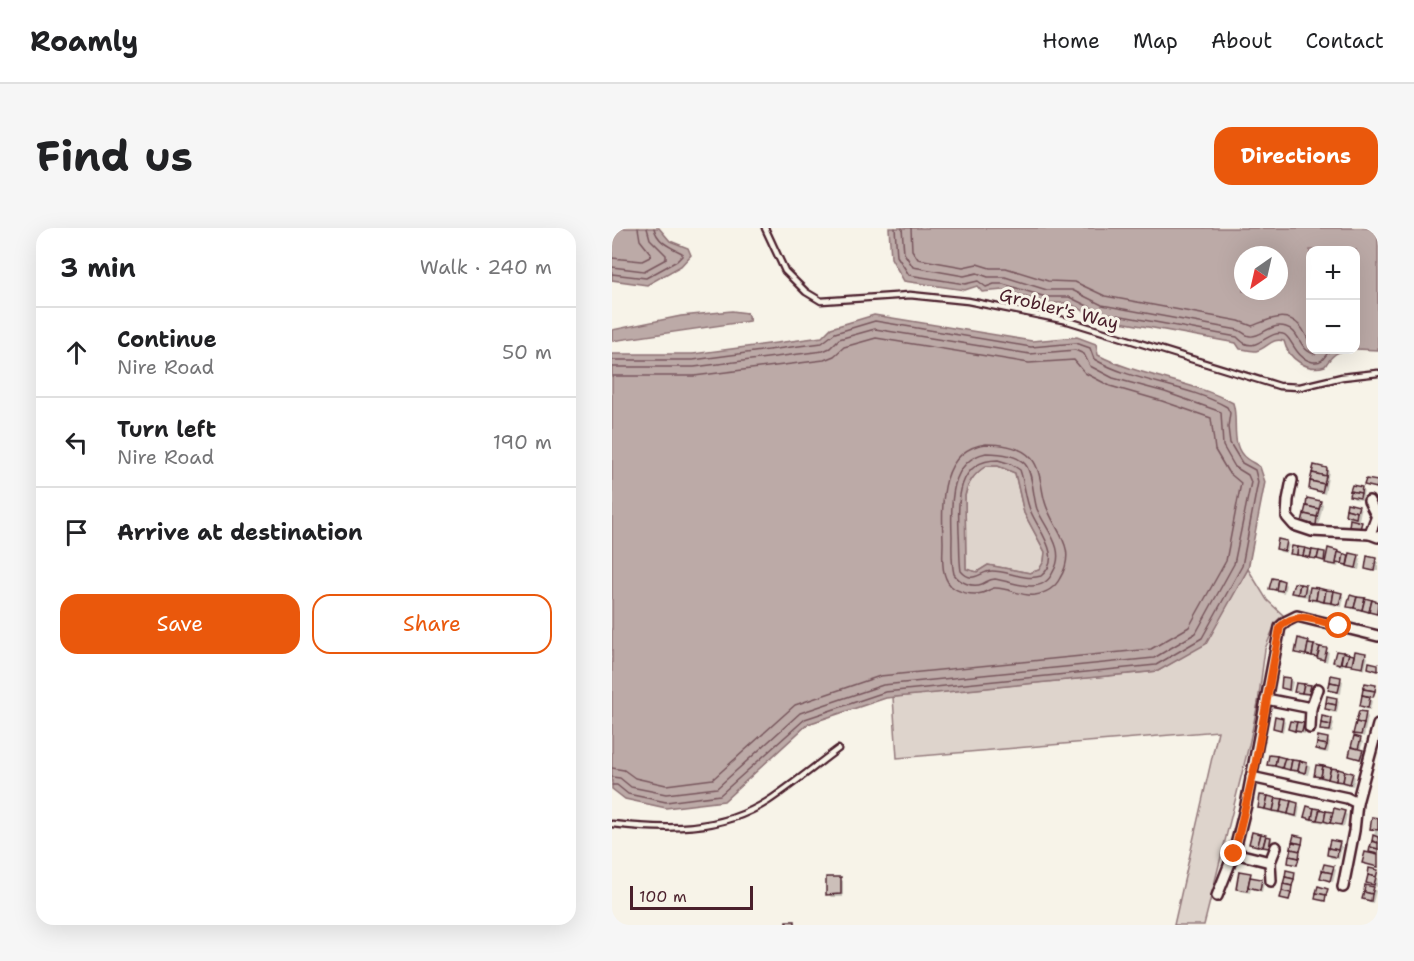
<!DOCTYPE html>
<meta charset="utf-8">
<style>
body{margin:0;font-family:"Shantell Sans",sans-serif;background:#f6f6f6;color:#202124}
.controls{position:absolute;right:18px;top:18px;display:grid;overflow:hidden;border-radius:12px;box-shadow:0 6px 24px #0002}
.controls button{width:54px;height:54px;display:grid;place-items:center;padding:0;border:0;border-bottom:2px solid #e0e0e0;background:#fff;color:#202124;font:30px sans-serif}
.compass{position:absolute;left:622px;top:18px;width:54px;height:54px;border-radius:50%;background:#fff;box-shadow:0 6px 24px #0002;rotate:214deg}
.scale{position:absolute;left:18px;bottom:15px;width:123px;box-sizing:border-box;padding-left:6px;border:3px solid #4a1f2b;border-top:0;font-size:16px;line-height:21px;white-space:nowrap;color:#4a1f2b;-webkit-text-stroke:4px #f7f3e8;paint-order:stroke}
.stop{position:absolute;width:18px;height:18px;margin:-14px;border:4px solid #ea580c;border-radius:50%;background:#fff}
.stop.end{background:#ea580c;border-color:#fff;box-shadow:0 2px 6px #0008}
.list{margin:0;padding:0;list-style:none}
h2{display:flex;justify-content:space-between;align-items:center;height:78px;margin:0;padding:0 24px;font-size:26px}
h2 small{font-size:20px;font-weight:400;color:#757577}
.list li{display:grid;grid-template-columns:39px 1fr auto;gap:18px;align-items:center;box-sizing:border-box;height:90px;padding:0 24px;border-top:2px solid #e0e0e0}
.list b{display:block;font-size:22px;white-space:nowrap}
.list p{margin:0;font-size:20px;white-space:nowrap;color:#757577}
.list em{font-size:20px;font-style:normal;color:#757577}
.actions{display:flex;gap:12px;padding:18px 24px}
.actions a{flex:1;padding:14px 0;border:2px solid #ea580c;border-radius:18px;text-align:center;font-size:21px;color:#ea580c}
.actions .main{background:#ea580c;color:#fff}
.icon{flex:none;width:33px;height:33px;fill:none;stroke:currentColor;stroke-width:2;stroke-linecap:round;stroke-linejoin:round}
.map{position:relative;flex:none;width:766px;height:697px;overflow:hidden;border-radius:18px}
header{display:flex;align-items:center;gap:36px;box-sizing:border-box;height:84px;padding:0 30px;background:#fff;border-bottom:2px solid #e0e0e0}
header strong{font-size:28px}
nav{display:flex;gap:33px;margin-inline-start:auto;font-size:21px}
.intro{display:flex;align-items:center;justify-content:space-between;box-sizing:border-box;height:144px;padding:0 36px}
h1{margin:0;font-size:42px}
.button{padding:15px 27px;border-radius:18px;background:#ea580c;color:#fff;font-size:21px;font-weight:700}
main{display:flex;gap:36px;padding:0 36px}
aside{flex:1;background:#fff;border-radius:18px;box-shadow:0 6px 24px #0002}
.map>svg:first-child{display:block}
.green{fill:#ded4cc;stroke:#947a7c;stroke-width:1.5}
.water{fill:#bcaaa7;stroke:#8e7275;stroke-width:1.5;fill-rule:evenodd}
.shadow{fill:#0003}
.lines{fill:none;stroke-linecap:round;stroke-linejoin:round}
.shore{stroke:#78575d;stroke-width:1.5}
.building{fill:#ccbfb9;stroke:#4a1f2b;stroke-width:1.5}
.lane-casing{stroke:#4a1f2b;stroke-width:9}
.street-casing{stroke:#4a1f2b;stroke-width:14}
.lane{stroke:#f7f3e8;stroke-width:4.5}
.street{stroke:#f7f3e8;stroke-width:9}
.route{stroke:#ea580c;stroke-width:8}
.labels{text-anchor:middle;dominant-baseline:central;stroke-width:6;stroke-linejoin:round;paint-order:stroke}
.street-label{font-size:18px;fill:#4a1f2b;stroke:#f7f3e8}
</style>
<header>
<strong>Roamly</strong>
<nav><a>Home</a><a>Map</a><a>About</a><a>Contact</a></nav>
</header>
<div class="intro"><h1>Find us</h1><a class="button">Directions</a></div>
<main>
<aside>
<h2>3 min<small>Walk · 240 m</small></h2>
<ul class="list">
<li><svg class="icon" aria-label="ahead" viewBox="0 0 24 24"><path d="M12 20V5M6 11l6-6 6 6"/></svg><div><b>Continue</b><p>Nire Road</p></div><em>50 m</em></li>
<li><svg class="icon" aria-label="left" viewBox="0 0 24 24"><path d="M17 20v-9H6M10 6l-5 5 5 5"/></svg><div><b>Turn left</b><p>Nire Road</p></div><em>190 m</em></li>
<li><svg class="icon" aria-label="arrive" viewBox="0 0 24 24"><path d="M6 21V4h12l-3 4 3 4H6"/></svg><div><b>Arrive at destination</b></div></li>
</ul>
<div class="actions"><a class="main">Save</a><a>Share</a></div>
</aside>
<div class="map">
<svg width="766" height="697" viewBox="0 0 766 697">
<rect width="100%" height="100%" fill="#f7f3e8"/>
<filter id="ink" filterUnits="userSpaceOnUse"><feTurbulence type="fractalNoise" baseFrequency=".0167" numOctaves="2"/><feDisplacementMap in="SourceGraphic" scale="12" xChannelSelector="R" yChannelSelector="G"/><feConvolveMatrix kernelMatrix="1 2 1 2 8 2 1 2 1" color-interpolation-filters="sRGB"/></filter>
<g filter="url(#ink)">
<!-- green -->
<g class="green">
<path d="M 374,238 L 386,238 L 403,245 L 412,285 L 433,324 L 432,333 L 427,342 L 418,345 L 376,337 L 365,344 L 354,341 L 353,268 C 356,254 362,246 374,238 Z"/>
<path d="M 636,341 L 655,372 L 671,387 L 664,394 L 653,421 L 646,475 L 637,517 L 592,697 L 562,697 L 606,503 L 285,530 L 281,469 L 546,443 L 594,415 Z"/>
</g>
<!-- water -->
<g class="water">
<path d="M 0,0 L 47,0 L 58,13 L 76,20 L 79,27 L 69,38 L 35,57 L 0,52 Z"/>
<path d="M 277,0 L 766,0 L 766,122 L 744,121 L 744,22 L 698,22 L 698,122 L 737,122 C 725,123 720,127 713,138 C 696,144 676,131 672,113 C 659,109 655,121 644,123 C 639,123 632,121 628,121 L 624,115 L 486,90 L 456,75 L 433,75 L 391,62 L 370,64 L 365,58 L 353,62 L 292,53 L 279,30 ZM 631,27 L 667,27 L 667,63 L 631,63 Z"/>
<path d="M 120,83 L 135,85 L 138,93 L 0,113 L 0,102 L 69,88 Z"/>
<path d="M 262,87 L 420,113 L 465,109 L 484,116 L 486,127 C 528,149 579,152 621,175 C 627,193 617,218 635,231 C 639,234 644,236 648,239 L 653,254 L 636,341 L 594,416 L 546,443 L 274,470 L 196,496 L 112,573 L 54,580 L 13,571 L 0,561 L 0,126 L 81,126 L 210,109 L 219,100 ZM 374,238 L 386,238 L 403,245 L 412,285 L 433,324 L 432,333 L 427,342 L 418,345 L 376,337 L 365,344 L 354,341 L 353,268 C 356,254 362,246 374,238 Z"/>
</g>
<!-- shadow -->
<g class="shadow">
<path d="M 715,241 L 717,244 L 713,266 L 701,263 L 698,260 Z"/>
<path d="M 749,260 L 752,263 L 750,272 L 742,271 L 739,268 Z"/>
<path d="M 708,274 L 711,277 L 706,299 L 695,296 L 692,294 Z"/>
<path d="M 746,279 L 749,282 L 747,292 L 737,290 L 734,287 Z"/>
<path d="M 674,315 L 677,317 L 675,325 L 668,324 L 666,321 Z"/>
<path d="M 681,326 L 713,326 L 716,329 L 728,326 L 738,330 L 746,328 L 749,331 L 747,342 L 727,336 L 726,339 L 717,337 L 715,333 Z"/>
<path d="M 764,331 L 766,334 L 766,343 L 757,343 L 754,340 Z"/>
<path d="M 671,354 L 674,357 L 672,365 L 662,363 L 659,360 Z"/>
<path d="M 693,358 L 699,364 L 729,366 L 732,369 L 730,379 L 700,373 L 695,368 L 695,369 L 684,367 L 681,364 Z"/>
<path d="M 739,369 L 766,375 L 766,387 L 740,381 L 737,378 Z"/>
<path d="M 696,414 L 717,424 L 715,434 L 706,429 L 688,427 L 685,424 Z"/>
<path d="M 730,426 L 743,430 L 753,427 L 756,429 L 753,442 L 731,435 L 731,438 L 726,437 L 723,434 Z"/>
<path d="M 728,451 L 731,453 L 729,466 L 721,464 L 718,461 Z"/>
<path d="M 678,452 L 681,454 L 679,464 L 670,460 Z"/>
<path d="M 698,459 L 701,462 L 700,468 L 687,466 L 684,464 Z"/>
<path d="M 763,459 L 762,470 L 755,468 L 760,473 L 758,482 L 752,481 L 749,478 L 755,470 L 752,467 Z"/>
<path d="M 724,471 L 727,474 L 725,485 L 717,484 L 715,481 Z"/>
<path d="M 754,486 L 756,489 L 752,509 L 743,505 Z"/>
<path d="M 671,491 L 673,494 L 671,504 L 662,500 Z"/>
<path d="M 719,492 L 722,495 L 720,505 L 713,504 L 710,501 Z"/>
<path d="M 691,497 L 694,500 L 693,506 L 681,504 L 678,501 Z"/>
<path d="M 748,511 L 751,514 L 748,523 L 753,526 L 751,533 L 738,528 Z"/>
<path d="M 715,512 L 718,514 L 716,525 L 708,524 L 705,521 Z"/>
<path d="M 657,536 L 695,536 L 698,539 L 696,547 L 660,539 Z"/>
<path d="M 740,546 L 743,549 L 741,558 L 706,550 L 703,547 Z"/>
<path d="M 685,576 L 688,579 L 686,590 L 650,582 L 647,579 Z"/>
<path d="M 732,584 L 735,587 L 732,599 L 697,592 L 694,589 Z"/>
<path d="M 766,591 L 766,640 L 755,637 L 752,635 L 762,627 L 759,624 L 763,603 L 759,600 Z"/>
<path d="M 641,606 L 659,610 L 661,613 L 659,622 L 642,618 L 639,616 Z"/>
<path d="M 727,616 L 730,619 L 727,631 L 719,630 L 716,627 Z"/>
<path d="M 721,639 L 724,642 L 721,654 L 713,652 L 710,650 Z"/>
<path d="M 765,643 L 766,645 L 765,659 L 755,654 Z"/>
<path d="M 682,646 L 678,672 L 671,671 L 670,670 Z"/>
<path d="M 638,647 L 641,651 L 649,652 L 652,655 L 650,664 L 639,661 L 638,665 L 628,663 L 625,661 Z"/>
<path d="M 228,651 L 231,653 L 231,669 L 219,669 L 216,666 Z"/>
<path d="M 761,660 L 764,663 L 761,675 L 754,673 L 752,671 Z"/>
</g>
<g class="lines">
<!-- shore -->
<g class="shore">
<path d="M 283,0 L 285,28 L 297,47 L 353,56 L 366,53 L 374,59 L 382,56 L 391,56 L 434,69 L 457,69 L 488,84 L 625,109 C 627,111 629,113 632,115 C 646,123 657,102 671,106 C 680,108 682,130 701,134 C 705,134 706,135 710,132 C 713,129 715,125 719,122"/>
<path d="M 290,0 L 292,25 L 301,39 L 352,48 L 365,45 L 376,49 L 393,49 L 435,62 L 460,62 L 490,77 L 626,102 C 630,103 634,108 638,108 C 649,110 658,94 674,99 C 688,103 687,123 703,126 L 708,122"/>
<path d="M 299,0 L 300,22 L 306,31 L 351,39 L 365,36 L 378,40 L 394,40 L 436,53 L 463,54 L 493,68 L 627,93 L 640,98 C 656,92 673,82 688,98 C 693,103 694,109 698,114"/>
<path d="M 0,30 L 30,33 L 38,29 L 39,26 L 28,12 L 26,0"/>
<path d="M 0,39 L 32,43 L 54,31 L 54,27 L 38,11 L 35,0"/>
<path d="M 0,46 L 34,50 L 65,33 L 70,28 L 70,25 C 58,19 45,14 42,0"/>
<path d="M 0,132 L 81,132 L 210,115 L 223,105 L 263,93 L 419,119 L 464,115 L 478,120 L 482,131 C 523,155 574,156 615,179 L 618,185 L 616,199 L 618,215 L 630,235 L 643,242 L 646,254 L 630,338 L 590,410 L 544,437 L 273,464 L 193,491 L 108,567 L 54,574 L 16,566 L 5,557 L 0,557"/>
<path d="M 0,139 L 82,139 L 211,123 L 218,120 L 227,111 L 263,101 L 418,126 L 463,122 L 472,126 L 478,138 L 501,150 L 553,164 L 609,184 L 611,218 L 623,239 L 636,247 L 639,254 L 622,336 L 584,405 L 542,430 L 271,457 L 188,485 L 105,560 L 54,566 L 19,559 L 8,550 L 0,549"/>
<path d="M 0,148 L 82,148 L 212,132 L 222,128 L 232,119 L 264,110 L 417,135 L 462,132 L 473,145 L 498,158 L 550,173 L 599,190 L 603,222 L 616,244 L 629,255 L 614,333 L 577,399 L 539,421 L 268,448 L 183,477 L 101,551 L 54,557 L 23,550 L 12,542 L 0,540"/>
<path d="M 374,216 C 389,216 409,218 420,231 C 429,242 429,261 433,274 C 441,303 467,318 448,350 C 443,360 434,365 423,367 C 409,369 396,359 382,360 C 378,361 374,364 370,365 C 360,368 346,364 339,358 C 328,347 331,328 331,314 C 330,279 326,222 374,216 Z"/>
<path d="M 374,225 C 387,225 404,226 413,236 C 421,245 421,269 425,281 C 434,302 455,321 441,344 C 437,353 429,358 419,358 C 407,358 395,353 383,351 C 377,351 375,354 370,356 C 360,360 347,354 342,346 C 339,334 340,320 340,308 C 339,279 336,233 374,225 Z"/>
<path d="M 386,232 L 399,236 L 408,242 C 413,256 413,271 419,284 C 427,303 452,330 429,348 C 412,353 397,343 380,343 C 368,343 361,357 349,343 C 347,330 348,317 347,305 C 346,274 344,232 386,232 Z"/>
</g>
</g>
<!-- building -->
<g class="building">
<path d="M 702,237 L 715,240 L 714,248 L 700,245 Z"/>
<path d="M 700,245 L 714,248 L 712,256 L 698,253 Z"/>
<path d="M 754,251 L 766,253 L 765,260 L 752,257 Z"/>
<path d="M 698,253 L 712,256 L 710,264 L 697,261 Z"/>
<path d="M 740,257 L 750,259 L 749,265 L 738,263 Z"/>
<path d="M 738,263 L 749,265 L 748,270 L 737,268 Z"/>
<path d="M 695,270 L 709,273 L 707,281 L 694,278 Z"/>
<path d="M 735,275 L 747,278 L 745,284 L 734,281 Z"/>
<path d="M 694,278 L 707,281 L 705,289 L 692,286 Z"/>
<path d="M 734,281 L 745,284 L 744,290 L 733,287 Z"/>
<path d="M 692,286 L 705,289 L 704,297 L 690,294 Z"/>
<path d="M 738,291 L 750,294 L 748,301 L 737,299 Z"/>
<path d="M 666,311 L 675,313 L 673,323 L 664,321 Z"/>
<path d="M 680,318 L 686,319 L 685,327 L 678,326 Z"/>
<path d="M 686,319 L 693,320 L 691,328 L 685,327 Z"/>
<path d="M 693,320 L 700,322 L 698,330 L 691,328 Z"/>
<path d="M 716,320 L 727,323 L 724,337 L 713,335 Z"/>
<path d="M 700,322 L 707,323 L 705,331 L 698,330 Z"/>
<path d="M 707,323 L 713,324 L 712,333 L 705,331 Z"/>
<path d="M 726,324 L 732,326 L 730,336 L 724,335 Z"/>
<path d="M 738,325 L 747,327 L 744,340 L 735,338 Z"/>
<path d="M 732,326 L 737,327 L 735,337 L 730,336 Z"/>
<path d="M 755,328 L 764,330 L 762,343 L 753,341 Z"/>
<path d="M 660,350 L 666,351 L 664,362 L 657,361 Z"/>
<path d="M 666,351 L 672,353 L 670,363 L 664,362 Z"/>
<path d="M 682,355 L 688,356 L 686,366 L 679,365 Z"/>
<path d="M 688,356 L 694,357 L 692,367 L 686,366 Z"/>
<path d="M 698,359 L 706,360 L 704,372 L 696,371 Z"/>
<path d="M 706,360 L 714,362 L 712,374 L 704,372 Z"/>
<path d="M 714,362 L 722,363 L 720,375 L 712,374 Z"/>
<path d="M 722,363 L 730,365 L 727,377 L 720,375 Z"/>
<path d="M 738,367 L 745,369 L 742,380 L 735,379 Z"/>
<path d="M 745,369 L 753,370 L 750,382 L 742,380 Z"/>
<path d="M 753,370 L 760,372 L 757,384 L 750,382 Z"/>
<path d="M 760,372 L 766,374 L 765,386 L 757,384 Z"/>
<path d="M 686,410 L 697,413 L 694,427 L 683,425 Z"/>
<path d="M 696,416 L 702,417 L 700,428 L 694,427 Z"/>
<path d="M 702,417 L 708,419 L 705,429 L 700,428 Z"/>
<path d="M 708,419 L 715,420 L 712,432 L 705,430 Z"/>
<path d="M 724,423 L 731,424 L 728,436 L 721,434 Z"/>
<path d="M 743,423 L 754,425 L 751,440 L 740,438 Z"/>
<path d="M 731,424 L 737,426 L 734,436 L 729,435 Z"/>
<path d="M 737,426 L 742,427 L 740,437 L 734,436 Z"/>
<path d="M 757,434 L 766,436 L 766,443 L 756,440 Z"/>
<path d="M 719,447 L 729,449 L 728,456 L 718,454 Z"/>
<path d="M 670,449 L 678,450 L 677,462 L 669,460 Z"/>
<path d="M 718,454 L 728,456 L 726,464 L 716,462 Z"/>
<path d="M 684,455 L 692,456 L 690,465 L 682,464 Z"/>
<path d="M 753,455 L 764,457 L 763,463 L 751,461 Z"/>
<path d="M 692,456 L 699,457 L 697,466 L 690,465 Z"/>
<path d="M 751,461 L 763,463 L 761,469 L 750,467 Z"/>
<path d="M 750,467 L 758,469 L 756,480 L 748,478 Z"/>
<path d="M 715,468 L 725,470 L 724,477 L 714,475 Z"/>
<path d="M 714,475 L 724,477 L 723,483 L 713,481 Z"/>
<path d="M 747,483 L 754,484 L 752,496 L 744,494 Z"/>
<path d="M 663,488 L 671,490 L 669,502 L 661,500 Z"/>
<path d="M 710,488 L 720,490 L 719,497 L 709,495 Z"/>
<path d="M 678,493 L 685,494 L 683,503 L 676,501 Z"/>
<path d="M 685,494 L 692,495 L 690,504 L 683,503 Z"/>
<path d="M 744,494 L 752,496 L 749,507 L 741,506 Z"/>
<path d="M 709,495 L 719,497 L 718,503 L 708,502 Z"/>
<path d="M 706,508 L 716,510 L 715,517 L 705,515 Z"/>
<path d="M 742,508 L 749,510 L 746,521 L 739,519 Z"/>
<path d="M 705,515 L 715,517 L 713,523 L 704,521 Z"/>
<path d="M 739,519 L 751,522 L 748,531 L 737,528 Z"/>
<path d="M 657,527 L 665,528 L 663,538 L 655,537 Z"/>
<path d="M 665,528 L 673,530 L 670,540 L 663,538 Z"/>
<path d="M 673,530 L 680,532 L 678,542 L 670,540 Z"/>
<path d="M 680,532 L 688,533 L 686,543 L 678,542 Z"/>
<path d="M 688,533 L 695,535 L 693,545 L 686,543 Z"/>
<path d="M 704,537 L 711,538 L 709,549 L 702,548 Z"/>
<path d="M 711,538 L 719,540 L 716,551 L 709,549 Z"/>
<path d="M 719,540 L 726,541 L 724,553 L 716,551 Z"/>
<path d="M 726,541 L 733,543 L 731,554 L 724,553 Z"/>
<path d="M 733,543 L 741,545 L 738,556 L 731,554 Z"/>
<path d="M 648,567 L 656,568 L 653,581 L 646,580 Z"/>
<path d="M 656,568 L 664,570 L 661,583 L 653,581 Z"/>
<path d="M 664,570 L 671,571 L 668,584 L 661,583 Z"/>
<path d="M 671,571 L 679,573 L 676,586 L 668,584 Z"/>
<path d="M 679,573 L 686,575 L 684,588 L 676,586 Z"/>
<path d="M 695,578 L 702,580 L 700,591 L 692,589 Z"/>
<path d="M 702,580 L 708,581 L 705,592 L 700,591 Z"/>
<path d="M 722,580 L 733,583 L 729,597 L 718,595 Z"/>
<path d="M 708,581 L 714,583 L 712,593 L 705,592 Z"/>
<path d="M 714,583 L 721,584 L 718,595 L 712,593 Z"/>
<path d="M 760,589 L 766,590 L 766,602 L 758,601 Z"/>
<path d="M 640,604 L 649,606 L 646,618 L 637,616 Z"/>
<path d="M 649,606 L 654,607 L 651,619 L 646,617 Z"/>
<path d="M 682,607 L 691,609 L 690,616 L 680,614 Z"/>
<path d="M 761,607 L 766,609 L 766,615 L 760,613 Z"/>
<path d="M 654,608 L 659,609 L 657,620 L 651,619 Z"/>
<path d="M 718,612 L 728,614 L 726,622 L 716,620 Z"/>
<path d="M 760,613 L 766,615 L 766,621 L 758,619 Z"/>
<path d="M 680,614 L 690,616 L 688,623 L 679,621 Z"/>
<path d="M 758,619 L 766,621 L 766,626 L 757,624 Z"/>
<path d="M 716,620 L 726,622 L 725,629 L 715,627 Z"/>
<path d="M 679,621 L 688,623 L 687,630 L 677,628 Z"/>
<path d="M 753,624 L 766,627 L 766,639 L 750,635 Z"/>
<path d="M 677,628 L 687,630 L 685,637 L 676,635 Z"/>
<path d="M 712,636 L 722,638 L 720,645 L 710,643 Z"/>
<path d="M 757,640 L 766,642 L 764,649 L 756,647 Z"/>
<path d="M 674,642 L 683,644 L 682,651 L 673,649 Z"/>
<path d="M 627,643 L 639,645 L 635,663 L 624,661 Z"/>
<path d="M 710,643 L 720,645 L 718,653 L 708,650 Z"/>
<path d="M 756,647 L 764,649 L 762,657 L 754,655 Z"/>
<path d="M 214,649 L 229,649 L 229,666 L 214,667 Z"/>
<path d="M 638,649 L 650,651 L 648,662 L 636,659 Z"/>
<path d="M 673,649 L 682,651 L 680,658 L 671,656 Z"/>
<path d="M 671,656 L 680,658 L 679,665 L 670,663 Z"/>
<path d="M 753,657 L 762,659 L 760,666 L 752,664 Z"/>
<path d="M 706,658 L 716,661 L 714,667 L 704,665 Z"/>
<path d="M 670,663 L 679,665 L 677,672 L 668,670 Z"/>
<path d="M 752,664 L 760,666 L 759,673 L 750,671 Z"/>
<path d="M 704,665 L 714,667 L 713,673 L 703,671 Z"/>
<rect x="174" y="693" width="9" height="4"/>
</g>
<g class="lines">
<defs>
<g id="lane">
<path d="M 153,0 L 173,43 L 194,64 L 209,73 L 298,67 L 356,73 L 456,93 L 667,158 L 688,159 L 730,149 L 766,145"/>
<path d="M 0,596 C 54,602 108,604 156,573 C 180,557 203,538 226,521"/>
</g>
<g id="street">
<path d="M 680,252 L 676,272 L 675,289 L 682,297 L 700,303 L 758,306 L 766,309"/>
<path d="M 757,273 L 764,287"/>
<path d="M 758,306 L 766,285"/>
<path d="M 654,471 L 699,480 L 698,500"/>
<path d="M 699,480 L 706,461"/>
<path d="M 639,549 L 735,570 L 745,575 L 742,603 L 731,659"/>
<path d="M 745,575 L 766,497"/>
<path d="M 622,625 L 658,634 L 659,653"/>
<path d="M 658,634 L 664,619"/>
<path d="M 605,668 L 622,625 L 634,577 L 668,399 L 675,393 L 685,388 L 766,408"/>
</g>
</defs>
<!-- lane casing -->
<use href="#lane" class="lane-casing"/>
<!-- street casing -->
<use href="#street" class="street-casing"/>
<!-- lane -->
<use href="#lane" class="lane"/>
<!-- street -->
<use href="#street" class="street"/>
</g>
</g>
<g class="lines" filter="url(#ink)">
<!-- route -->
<path class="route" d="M 622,626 L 643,538 L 668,399 C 686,382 705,393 727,398"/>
</g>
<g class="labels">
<!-- street labels -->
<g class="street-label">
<text transform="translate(447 81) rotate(14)">Grobler's Way</text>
</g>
</g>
</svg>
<div class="controls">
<button>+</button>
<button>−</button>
</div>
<svg class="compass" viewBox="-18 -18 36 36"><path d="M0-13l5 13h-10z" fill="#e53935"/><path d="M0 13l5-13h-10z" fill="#757577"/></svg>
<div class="scale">100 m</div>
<div class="stop" style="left:727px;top:398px"></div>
<div class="stop end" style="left:622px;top:626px"></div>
</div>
</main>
